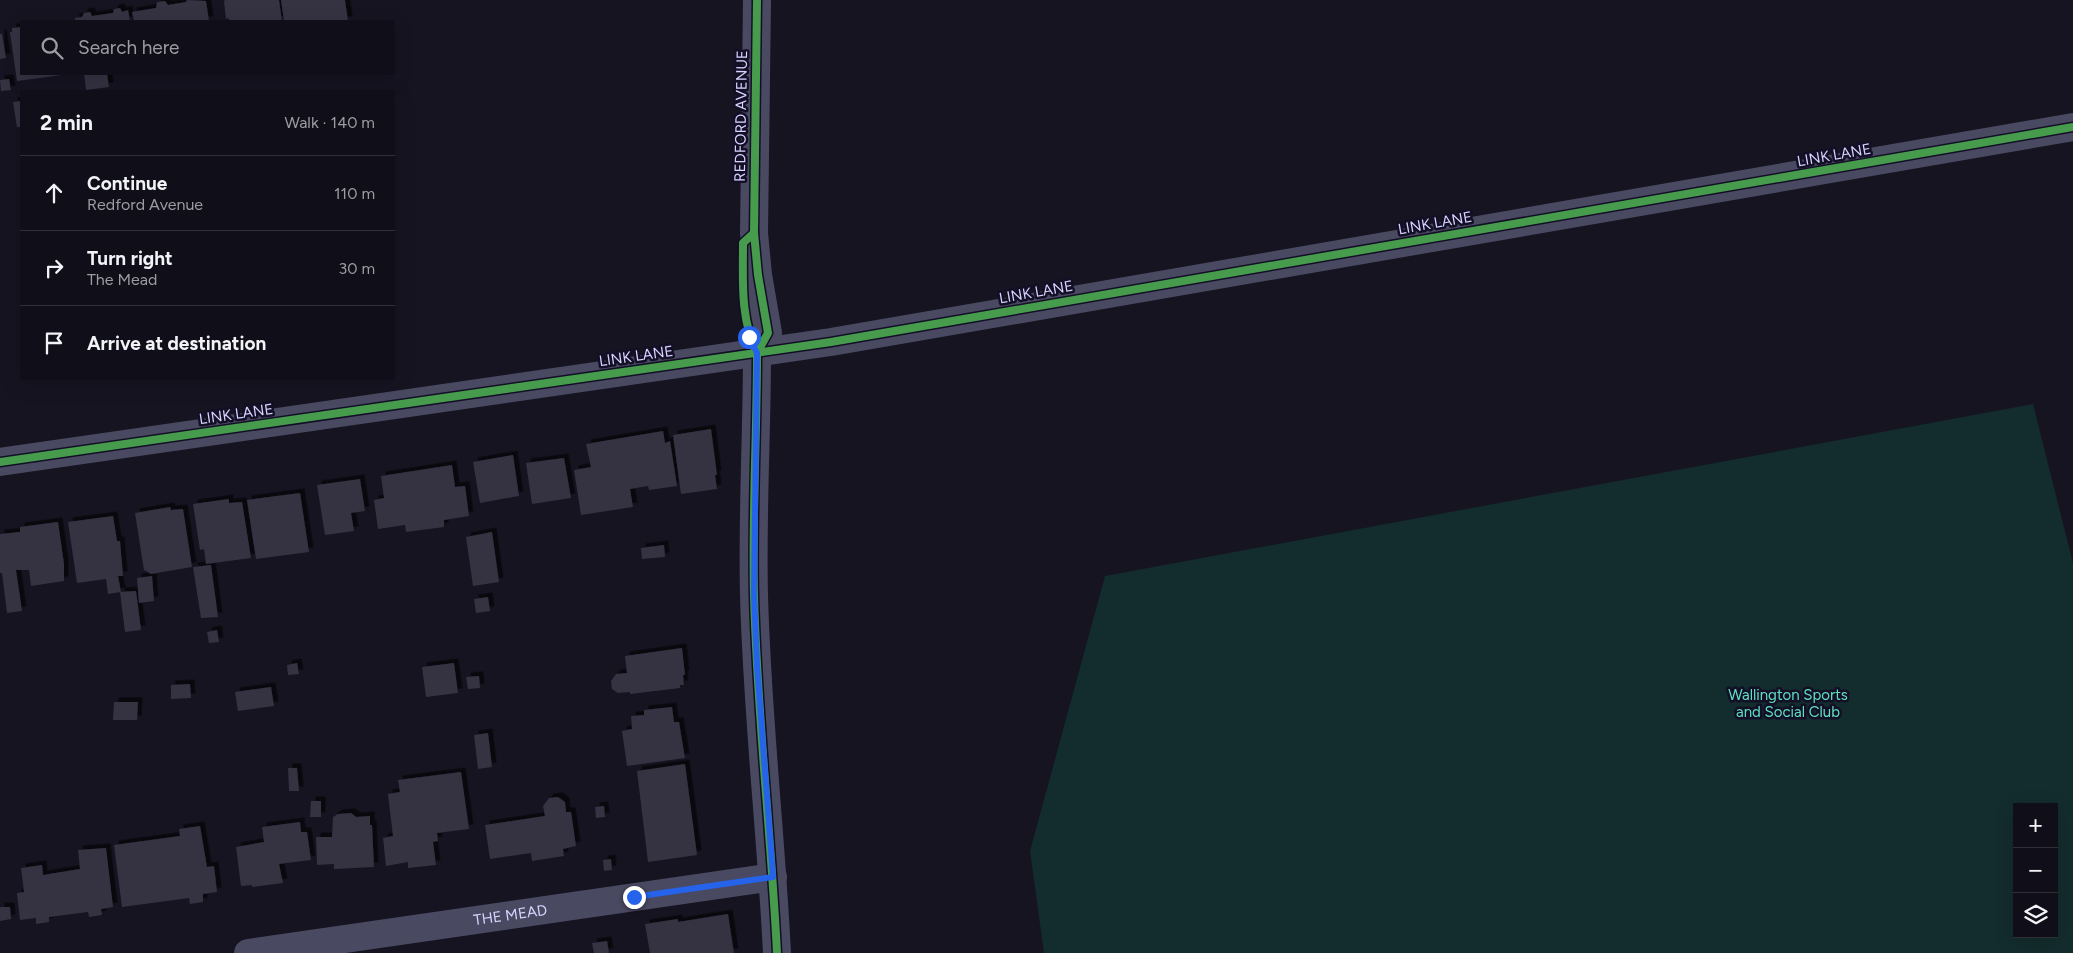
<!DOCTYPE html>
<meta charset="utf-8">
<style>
body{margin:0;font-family:Figtree,sans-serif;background:#191822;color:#f1f3f6}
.controls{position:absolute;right:15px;bottom:15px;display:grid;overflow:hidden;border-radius:0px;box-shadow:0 5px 20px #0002}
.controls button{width:45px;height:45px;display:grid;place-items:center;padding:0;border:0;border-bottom:1px solid #302f38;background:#100f19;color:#f1f3f6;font:25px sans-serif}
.stop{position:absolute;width:15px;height:15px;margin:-11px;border:4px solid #2563eb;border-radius:50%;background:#fff}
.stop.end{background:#2563eb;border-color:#fff;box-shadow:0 1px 5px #0008}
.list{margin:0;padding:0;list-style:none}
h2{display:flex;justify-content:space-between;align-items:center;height:65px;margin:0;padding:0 20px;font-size:21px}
h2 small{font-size:16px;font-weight:400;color:#9c9ca2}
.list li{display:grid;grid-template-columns:32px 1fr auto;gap:15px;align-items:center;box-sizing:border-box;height:75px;padding:0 20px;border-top:1px solid #302f38}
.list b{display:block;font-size:19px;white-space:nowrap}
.list p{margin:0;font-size:16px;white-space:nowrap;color:#9c9ca2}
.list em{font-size:16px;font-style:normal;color:#9c9ca2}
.icon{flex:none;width:28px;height:28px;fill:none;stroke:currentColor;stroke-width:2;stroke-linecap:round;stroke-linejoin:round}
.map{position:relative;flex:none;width:2073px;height:953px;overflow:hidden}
.search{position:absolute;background:#100f19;box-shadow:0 5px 20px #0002;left:20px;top:20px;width:375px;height:55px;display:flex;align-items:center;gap:12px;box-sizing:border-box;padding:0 18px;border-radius:0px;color:#9c9ca2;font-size:19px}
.panel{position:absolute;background:#100f19;box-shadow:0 5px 20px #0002;left:20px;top:90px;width:375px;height:290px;border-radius:0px}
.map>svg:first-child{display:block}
.green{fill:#132c2d;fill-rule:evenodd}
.building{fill:#343243;filter:url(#shadow)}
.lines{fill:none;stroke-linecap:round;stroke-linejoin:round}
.minor{stroke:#4a4962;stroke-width:28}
.cycleway-casing{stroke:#130f26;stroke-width:11}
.cycleway{stroke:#469c4c;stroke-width:8}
.route{stroke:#2563eb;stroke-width:6}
.labels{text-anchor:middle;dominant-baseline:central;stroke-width:5;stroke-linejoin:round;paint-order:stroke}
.street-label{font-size:15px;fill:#d9d4ff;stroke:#130f26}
.park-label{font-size:15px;fill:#5fe0c0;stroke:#130f26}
</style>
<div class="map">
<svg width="2073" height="953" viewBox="0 0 2073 953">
<defs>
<filter id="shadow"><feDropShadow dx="4.5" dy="-4.5" stdDeviation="0" flood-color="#0009"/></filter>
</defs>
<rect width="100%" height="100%" fill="#161421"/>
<!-- green -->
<path class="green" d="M 2033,404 L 2073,563 L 2073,953 L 1044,953 L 1030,851 L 1105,576 ZM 2017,807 L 2054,807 L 2054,934 L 2017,934 Z"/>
<!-- building -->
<g class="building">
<path d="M 187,0 L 206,1 L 209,21 L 134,21 L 132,12 L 156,8 L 157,2 L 165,1 L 168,5 L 186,2 Z"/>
<path d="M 225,0 L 279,0 L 282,21 L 229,21 L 229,18 L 226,19 L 224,1 Z"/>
<path d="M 281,0 L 345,0 L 348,21 L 284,21 Z"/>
<path d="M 120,8 L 122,12 L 128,10 L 130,21 L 75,21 L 75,18 L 82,17 L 84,13 L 90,12 L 92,16 L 113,13 L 114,9 Z"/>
<path d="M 21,27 L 21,74 L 62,75 L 17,81 L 10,32 L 12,32 L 12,28 Z"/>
<path d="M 0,34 L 2,34 L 6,58 L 0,59 Z"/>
<path d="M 84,74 L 107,74 L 109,87 L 86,90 Z"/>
<path d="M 9,79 L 11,90 L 1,91 L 0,80 Z"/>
<path d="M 21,101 L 21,127 L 17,127 L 13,102 Z"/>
<path d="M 711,429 L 717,475 L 715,475 L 717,489 L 681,494 L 673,435 Z"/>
<path d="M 663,431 L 665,443 L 670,441 L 677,486 L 649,490 L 648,486 L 630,489 L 633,507 L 581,515 L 574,470 L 591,467 L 586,444 Z"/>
<path d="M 513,455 L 519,496 L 480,503 L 473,462 Z"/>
<path d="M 564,458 L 571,498 L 532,504 L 526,463 Z"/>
<path d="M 452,465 L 455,487 L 465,486 L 469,516 L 444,520 L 444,527 L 406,532 L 405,525 L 378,529 L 374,500 L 384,498 L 381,476 Z"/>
<path d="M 360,479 L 365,511 L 351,513 L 354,531 L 325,535 L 317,485 Z"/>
<path d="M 300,493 L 309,552 L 256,559 L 247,500 Z"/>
<path d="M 229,499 L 229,503 L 242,502 L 251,558 L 206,564 L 204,549 L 200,550 L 193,504 Z"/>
<path d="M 170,507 L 171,510 L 183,509 L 192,567 L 151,574 L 144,570 L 135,513 Z"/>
<path d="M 113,516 L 117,541 L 120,541 L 123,576 L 118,576 L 121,592 L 108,594 L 106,579 L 77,583 L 68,522 Z"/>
<path d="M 58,522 L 64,564 L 64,581 L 31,586 L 29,570 L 16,570 L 22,611 L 7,613 L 2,573 L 0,573 L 0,534 L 20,532 L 20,527 Z"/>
<path d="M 492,532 L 499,582 L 473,586 L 466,537 Z"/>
<path d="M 664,545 L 665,557 L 642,559 L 641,548 Z"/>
<path d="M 211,565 L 218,617 L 201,618 L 193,567 Z"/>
<path d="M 152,576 L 154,601 L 139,603 L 137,578 Z"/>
<path d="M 136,591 L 141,630 L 125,632 L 120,592 Z"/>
<path d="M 488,597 L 490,611 L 476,613 L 474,599 Z"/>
<path d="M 217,630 L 219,642 L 209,643 L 207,632 Z"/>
<path d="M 682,648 L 685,675 L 683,675 L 684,685 L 680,685 L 680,688 L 630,694 L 630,692 L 618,693 L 612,689 L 611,681 L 616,674 L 627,673 L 625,656 Z"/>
<path d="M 297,663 L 299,674 L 288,675 L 287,665 Z"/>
<path d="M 454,663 L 458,693 L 426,697 L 422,667 Z"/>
<path d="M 479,676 L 480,688 L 468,689 L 466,677 Z"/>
<path d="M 190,684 L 191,698 L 171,699 L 171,685 Z"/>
<path d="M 271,687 L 274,706 L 238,711 L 235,692 Z"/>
<path d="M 114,702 L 138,702 L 137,720 L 113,720 Z"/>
<path d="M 672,707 L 674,722 L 679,722 L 685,758 L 627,766 L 622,731 L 632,729 L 631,716 L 644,715 L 644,710 Z"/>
<path d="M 488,733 L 492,767 L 478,769 L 474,735 Z"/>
<path d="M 685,764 L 697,855 L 648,862 L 637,771 Z"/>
<path d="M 288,768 L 297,768 L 299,791 L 289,791 Z"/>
<path d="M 461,772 L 469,829 L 437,833 L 438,841 L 433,842 L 436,865 L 408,868 L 408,862 L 386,866 L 383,838 L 393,836 L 388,794 L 400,792 L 398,780 Z"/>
<path d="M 558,797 L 565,802 L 566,812 L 571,812 L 576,846 L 563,849 L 564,856 L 532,861 L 531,853 L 490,859 L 485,825 L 545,816 L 543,806 L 549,798 Z"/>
<path d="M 311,801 L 321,801 L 321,817 L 310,817 Z"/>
<path d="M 604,806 L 605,817 L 596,818 L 595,807 Z"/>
<path d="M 351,813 L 356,817 L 370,816 L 370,825 L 372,825 L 374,867 L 334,869 L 334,864 L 317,865 L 316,837 L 332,837 L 333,817 L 338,814 Z"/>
<path d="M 300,822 L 301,832 L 307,832 L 311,860 L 279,864 L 283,883 L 252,887 L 252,885 L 241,886 L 236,847 L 264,842 L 262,827 Z"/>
<path d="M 200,826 L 207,867 L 214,866 L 217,892 L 203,894 L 203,902 L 190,904 L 189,898 L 122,907 L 114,845 L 180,836 L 179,829 Z"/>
<path d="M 106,848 L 113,907 L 101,909 L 102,915 L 89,917 L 88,912 L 49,917 L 49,922 L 36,924 L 36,918 L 20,920 L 17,893 L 24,892 L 21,868 L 42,865 L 43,875 L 80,869 L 78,850 Z"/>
<path d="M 611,859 L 612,870 L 604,871 L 603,860 Z"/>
<path d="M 0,907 L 10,907 L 11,919 L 0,921 Z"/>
<path d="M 728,914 L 734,953 L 650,953 L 645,924 L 678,919 L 678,922 Z"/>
<path d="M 607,941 L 609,953 L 594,953 L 592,943 Z"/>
</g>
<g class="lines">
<!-- minor -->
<g class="minor">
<path d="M 757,0 L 754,233 L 758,275 L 768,333 L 757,353 C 757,433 752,514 754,595 C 757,714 771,833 777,953"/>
<path d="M 0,462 L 831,342 L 2073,127"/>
<path id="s1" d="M 248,953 L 773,877"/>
</g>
<defs>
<g id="cycleway">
<path d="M 757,0 L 754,233 L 758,275 L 768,333 L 757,353"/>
<path d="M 754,233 L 743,243 C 743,280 740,319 757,353 C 757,433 752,514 754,595 C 757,714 771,833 777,953"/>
<path d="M 0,462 L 831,342 L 2073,127"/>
</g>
</defs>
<!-- cycleway casing -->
<use href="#cycleway" class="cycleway-casing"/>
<!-- cycleway -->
<use href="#cycleway" class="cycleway"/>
</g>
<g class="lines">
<!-- route -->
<path class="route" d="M 634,897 L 773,877 L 757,665 L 754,593 L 757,353 L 749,337"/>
</g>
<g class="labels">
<!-- street labels -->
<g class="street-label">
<text transform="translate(741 116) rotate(-89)">REDFORD AVENUE</text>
<text transform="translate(1834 155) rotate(-10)">LINK LANE</text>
<text transform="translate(1435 223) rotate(-10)">LINK LANE</text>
<text transform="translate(1036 292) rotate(-10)">LINK LANE</text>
<text transform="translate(636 356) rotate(-8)">LINK LANE</text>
<text transform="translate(236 414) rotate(-8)">LINK LANE</text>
<text stroke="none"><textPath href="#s1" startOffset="265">THE MEAD</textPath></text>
</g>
<!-- park labels -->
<g class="park-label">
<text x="1788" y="695">Wallington Sports<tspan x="1788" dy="17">and Social Club</tspan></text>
</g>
</g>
</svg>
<div class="controls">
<button>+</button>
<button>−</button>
<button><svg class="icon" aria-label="layers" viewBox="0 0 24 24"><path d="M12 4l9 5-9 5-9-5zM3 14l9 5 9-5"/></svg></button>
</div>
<div class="stop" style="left:749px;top:337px"></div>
<div class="stop end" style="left:634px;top:897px"></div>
<div class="search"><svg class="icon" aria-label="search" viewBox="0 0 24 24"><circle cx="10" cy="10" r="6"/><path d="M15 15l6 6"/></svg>Search here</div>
<section class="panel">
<h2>2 min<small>Walk · 140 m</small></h2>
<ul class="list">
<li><svg class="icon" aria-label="ahead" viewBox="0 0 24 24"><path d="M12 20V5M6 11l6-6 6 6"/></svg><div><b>Continue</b><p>Redford Avenue</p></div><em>110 m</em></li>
<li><svg class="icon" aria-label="right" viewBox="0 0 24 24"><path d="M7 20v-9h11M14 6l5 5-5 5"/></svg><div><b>Turn right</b><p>The Mead</p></div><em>30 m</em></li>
<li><svg class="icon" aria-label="arrive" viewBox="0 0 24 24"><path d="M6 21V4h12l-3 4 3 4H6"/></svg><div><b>Arrive at destination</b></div></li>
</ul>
</section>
</div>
